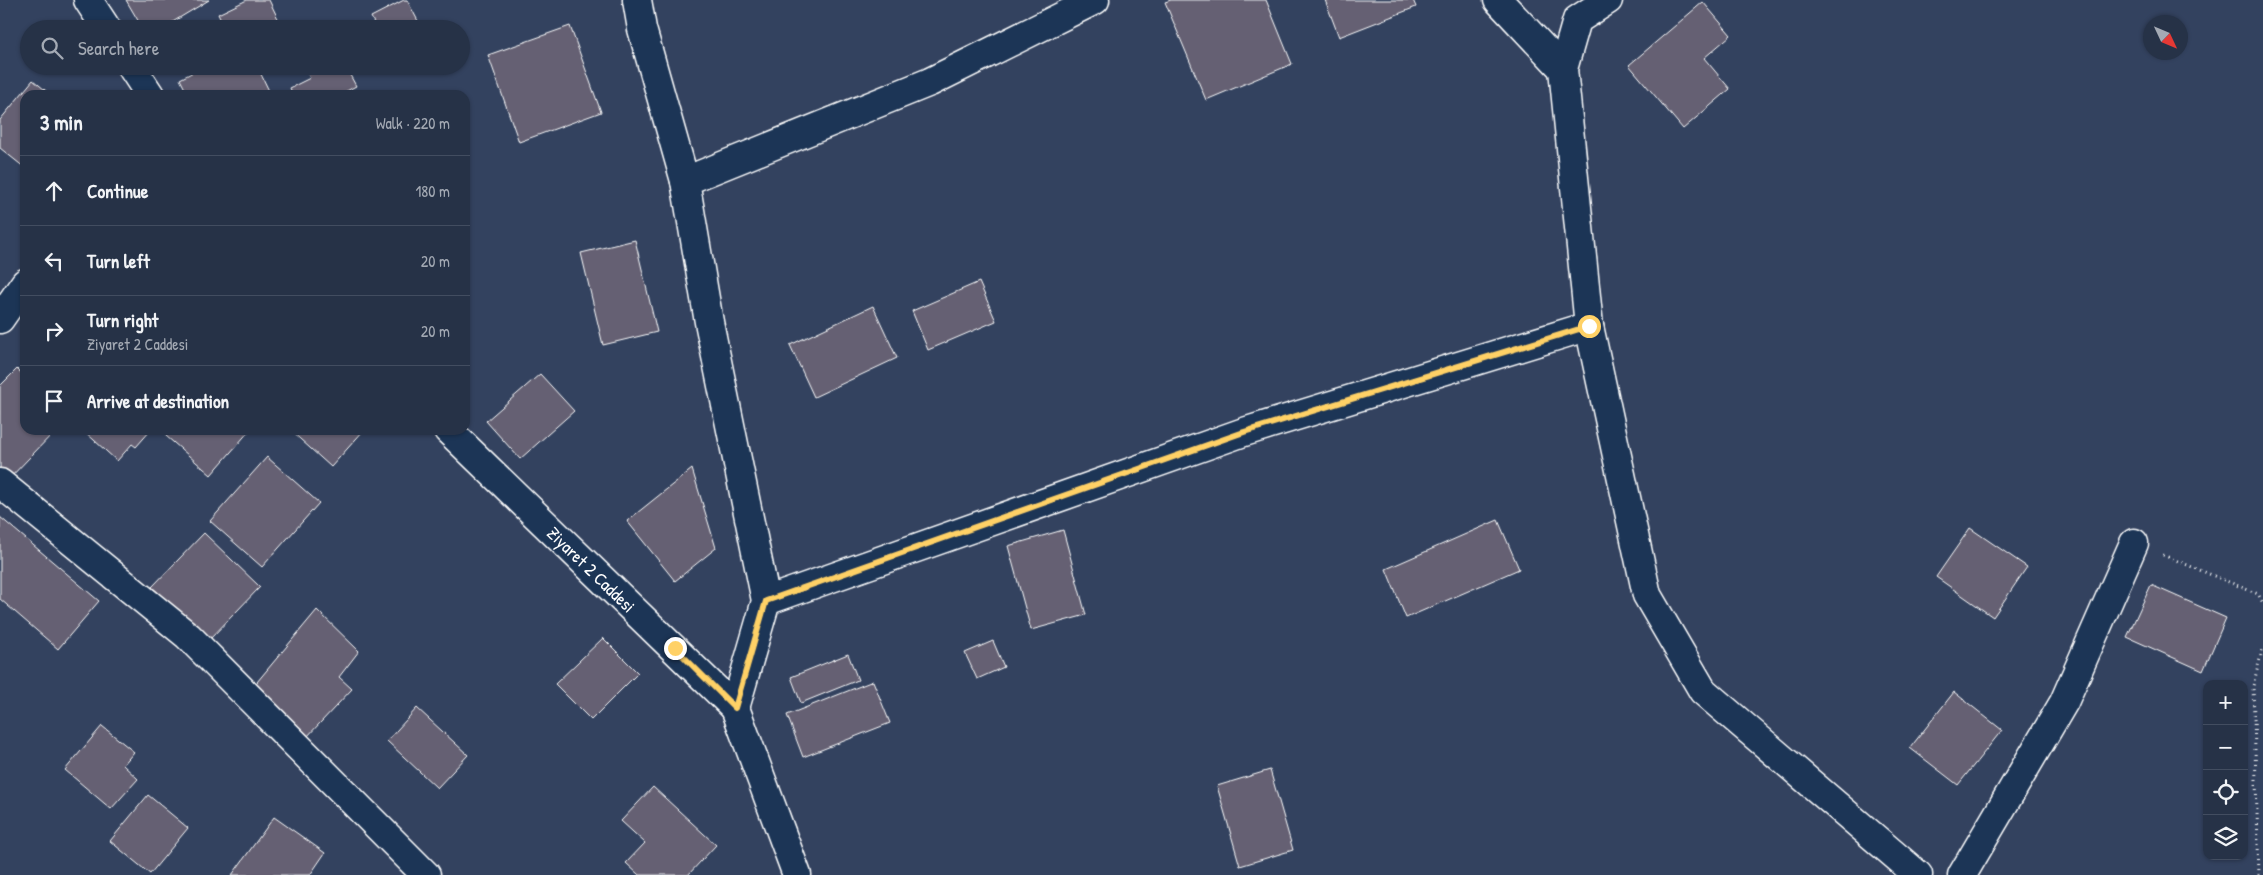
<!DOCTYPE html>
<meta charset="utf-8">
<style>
body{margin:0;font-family:"Patrick Hand",sans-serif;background:#2e3a4e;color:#f1f3f6}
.controls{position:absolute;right:15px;bottom:15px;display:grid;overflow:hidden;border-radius:10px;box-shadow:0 1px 4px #0004}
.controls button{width:45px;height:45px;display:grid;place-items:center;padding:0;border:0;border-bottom:1px solid #424d60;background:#263247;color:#f1f3f6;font:25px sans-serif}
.compass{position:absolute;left:2143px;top:15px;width:45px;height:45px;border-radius:50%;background:#263247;box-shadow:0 1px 4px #0004;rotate:134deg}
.stop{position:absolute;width:15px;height:15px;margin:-11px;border:4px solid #ffd166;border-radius:50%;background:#fff}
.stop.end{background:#ffd166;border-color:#fff;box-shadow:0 1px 5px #0008}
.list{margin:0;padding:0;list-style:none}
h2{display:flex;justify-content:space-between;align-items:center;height:65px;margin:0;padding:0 20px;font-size:21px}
h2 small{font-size:16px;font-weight:400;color:#a4aab4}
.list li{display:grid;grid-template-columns:32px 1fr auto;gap:15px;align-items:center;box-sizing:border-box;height:70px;padding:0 20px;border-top:1px solid #424d60}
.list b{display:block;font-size:19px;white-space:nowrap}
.list p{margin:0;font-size:16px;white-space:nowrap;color:#a4aab4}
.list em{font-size:16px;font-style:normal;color:#a4aab4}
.icon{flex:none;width:28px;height:28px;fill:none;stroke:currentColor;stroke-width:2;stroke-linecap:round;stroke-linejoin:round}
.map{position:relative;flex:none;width:2263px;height:875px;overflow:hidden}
.search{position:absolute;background:#263247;box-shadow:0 1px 4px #0004;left:20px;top:20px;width:450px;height:55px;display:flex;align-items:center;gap:12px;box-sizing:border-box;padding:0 18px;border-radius:28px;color:#a4aab4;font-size:19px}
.panel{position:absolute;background:#263247;box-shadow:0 1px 4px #0004;left:20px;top:90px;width:450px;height:345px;border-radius:15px}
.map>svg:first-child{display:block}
.building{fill:#656073;stroke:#fff}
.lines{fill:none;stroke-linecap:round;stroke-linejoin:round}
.minor-casing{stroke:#fff;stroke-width:31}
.path{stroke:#fff;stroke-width:3;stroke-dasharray:1 4;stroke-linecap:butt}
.minor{stroke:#1d3557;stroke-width:28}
.route{stroke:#ffd166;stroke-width:6}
.labels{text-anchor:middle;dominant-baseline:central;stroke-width:4;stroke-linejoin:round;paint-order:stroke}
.street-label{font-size:18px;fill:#fff;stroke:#1d3557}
</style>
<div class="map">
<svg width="2263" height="875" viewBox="0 0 2263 875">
<rect width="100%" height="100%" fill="#33425f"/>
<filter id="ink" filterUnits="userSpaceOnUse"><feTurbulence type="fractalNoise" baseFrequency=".02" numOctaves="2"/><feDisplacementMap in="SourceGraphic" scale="10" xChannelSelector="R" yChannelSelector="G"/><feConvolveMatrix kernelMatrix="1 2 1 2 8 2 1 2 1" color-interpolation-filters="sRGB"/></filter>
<g filter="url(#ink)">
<!-- building -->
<g class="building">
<path d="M 126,0 L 209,0 L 161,29 L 143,29 Z"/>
<path d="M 247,0 L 269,0 L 283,29 L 225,29 L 218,14 Z"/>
<path d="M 404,0 L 407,0 L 418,21 L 403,29 L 377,29 L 371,17 Z"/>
<path d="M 1171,0 L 1266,0 L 1292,64 L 1206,100 L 1165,2 Z"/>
<path d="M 1325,0 L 1413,0 L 1416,7 L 1339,37 Z"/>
<path d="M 1703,2 L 1731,35 L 1704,58 L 1730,89 L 1683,129 L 1629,65 Z"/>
<path d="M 570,26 L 601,112 L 519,142 L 488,55 Z"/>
<path d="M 205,66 L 257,66 L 271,95 L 188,95 L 180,79 Z"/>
<path d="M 303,66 L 345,66 L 356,86 L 339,95 L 293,95 L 290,88 L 310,78 Z"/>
<path d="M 33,80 L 51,95 L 25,95 L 25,168 L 0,148 L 0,120 Z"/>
<path d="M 635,240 L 657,332 L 603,345 L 581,253 Z"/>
<path d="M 979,282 L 996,321 L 928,350 L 912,311 Z"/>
<path d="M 873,306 L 897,358 L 814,397 L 790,345 Z"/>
<path d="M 17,369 L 25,377 L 25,430 L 56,430 L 6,482 L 0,476 L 0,386 Z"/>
<path d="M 540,374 L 574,411 L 520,459 L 486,421 Z"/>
<path d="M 83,430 L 151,430 L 136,447 L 132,444 L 117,461 Z"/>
<path d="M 171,430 L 250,430 L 211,475 L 166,436 Z"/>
<path d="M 290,430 L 364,430 L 331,467 Z"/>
<path d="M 267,457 L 319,503 L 262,567 L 210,521 Z"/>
<path d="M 692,469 L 716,548 L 675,581 L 627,521 Z"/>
<path d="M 0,517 L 99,601 L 58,649 L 0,599 Z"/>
<path d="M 1498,520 L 1519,569 L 1406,618 L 1386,569 Z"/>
<path d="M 1970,528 L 2027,567 L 1993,617 L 1936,577 Z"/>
<path d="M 1063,530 L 1086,615 L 1031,630 L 1008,546 Z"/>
<path d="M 204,533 L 260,587 L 209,640 L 152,587 Z"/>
<path d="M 2151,585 L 2226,618 L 2203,671 L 2127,637 Z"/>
<path d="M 317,610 L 359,651 L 339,677 L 352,689 L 305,739 L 252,688 Z"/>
<path d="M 603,638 L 638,673 L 591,720 L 555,684 Z"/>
<path d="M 993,641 L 1004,667 L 977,679 L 965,653 Z"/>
<path d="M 848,654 L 858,680 L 801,703 L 791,677 Z"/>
<path d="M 873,681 L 890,723 L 803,757 L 787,715 Z"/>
<path d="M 1954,692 L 2002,730 L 1958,785 L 1910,748 Z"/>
<path d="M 417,708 L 468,755 L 437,788 L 387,741 Z"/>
<path d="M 102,726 L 134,752 L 123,765 L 138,779 L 111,809 L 65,770 Z"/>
<path d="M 1270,770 L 1293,850 L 1240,866 L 1217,786 Z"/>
<path d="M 653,787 L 716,845 L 688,875 L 639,875 L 626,863 L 645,843 L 621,821 Z"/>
<path d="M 148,795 L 188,828 L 150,874 L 110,841 Z"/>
<path d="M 274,817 L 325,853 L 310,875 L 232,875 Z"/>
</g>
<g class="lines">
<defs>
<g id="minor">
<path d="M 88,0 L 107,29"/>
<path d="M 637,0 L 642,29 L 685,181 L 709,322 L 766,601 L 735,708 L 797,875"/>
<path d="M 1498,0 L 1563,69"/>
<path d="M 1608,0 L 1577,20 L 1563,69 L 1589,326 L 1647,595 L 1703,691 L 1918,875"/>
<path d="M 131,66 L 150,95"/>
<path d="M 685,181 L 930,82 L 1095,0"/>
<path d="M 0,319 L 25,283"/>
<path id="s1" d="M 448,430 L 735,708"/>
<path d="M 0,483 L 188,636 L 426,875"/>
<path d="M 766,601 L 1244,432 L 1589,326"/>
<path d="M 1962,875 L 2064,702 L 2134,543"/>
</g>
</defs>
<!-- minor casing -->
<use href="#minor" class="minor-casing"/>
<!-- path -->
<g class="path">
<path d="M 2163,555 L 2258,594 L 2263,603"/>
<path d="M 2259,875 L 2253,686 L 2263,647"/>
</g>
<!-- minor -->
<use href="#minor" class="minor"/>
</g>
</g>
<g class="lines" filter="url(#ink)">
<!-- route -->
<path class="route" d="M 675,648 L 735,708 L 766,601 L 1244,432 L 1589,326"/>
</g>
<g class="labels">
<!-- street labels -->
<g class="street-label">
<text stroke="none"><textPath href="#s1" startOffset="200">Ziyaret 2 Caddesi</textPath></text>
</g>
</g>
</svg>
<div class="controls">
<button>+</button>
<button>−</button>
<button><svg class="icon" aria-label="locate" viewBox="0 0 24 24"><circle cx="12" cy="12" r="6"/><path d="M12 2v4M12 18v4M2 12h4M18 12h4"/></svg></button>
<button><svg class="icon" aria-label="layers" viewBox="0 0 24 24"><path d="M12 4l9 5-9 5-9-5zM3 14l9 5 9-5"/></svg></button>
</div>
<svg class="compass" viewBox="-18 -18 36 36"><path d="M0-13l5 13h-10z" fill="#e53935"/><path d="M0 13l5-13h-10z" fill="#a4aab4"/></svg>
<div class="stop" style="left:1589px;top:326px"></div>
<div class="stop end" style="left:675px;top:648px"></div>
<div class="search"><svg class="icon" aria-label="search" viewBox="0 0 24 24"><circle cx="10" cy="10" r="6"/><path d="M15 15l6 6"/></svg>Search here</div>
<section class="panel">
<h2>3 min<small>Walk · 220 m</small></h2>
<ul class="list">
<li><svg class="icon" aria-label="ahead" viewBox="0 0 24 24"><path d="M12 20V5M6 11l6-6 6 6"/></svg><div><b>Continue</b></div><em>180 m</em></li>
<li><svg class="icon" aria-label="left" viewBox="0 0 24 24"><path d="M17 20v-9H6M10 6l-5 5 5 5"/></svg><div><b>Turn left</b></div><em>20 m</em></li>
<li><svg class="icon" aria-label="right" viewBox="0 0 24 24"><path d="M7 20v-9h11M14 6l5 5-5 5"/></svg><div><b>Turn right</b><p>Ziyaret 2 Caddesi</p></div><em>20 m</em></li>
<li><svg class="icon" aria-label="arrive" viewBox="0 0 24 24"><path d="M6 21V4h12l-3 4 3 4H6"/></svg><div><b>Arrive at destination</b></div></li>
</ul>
</section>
</div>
